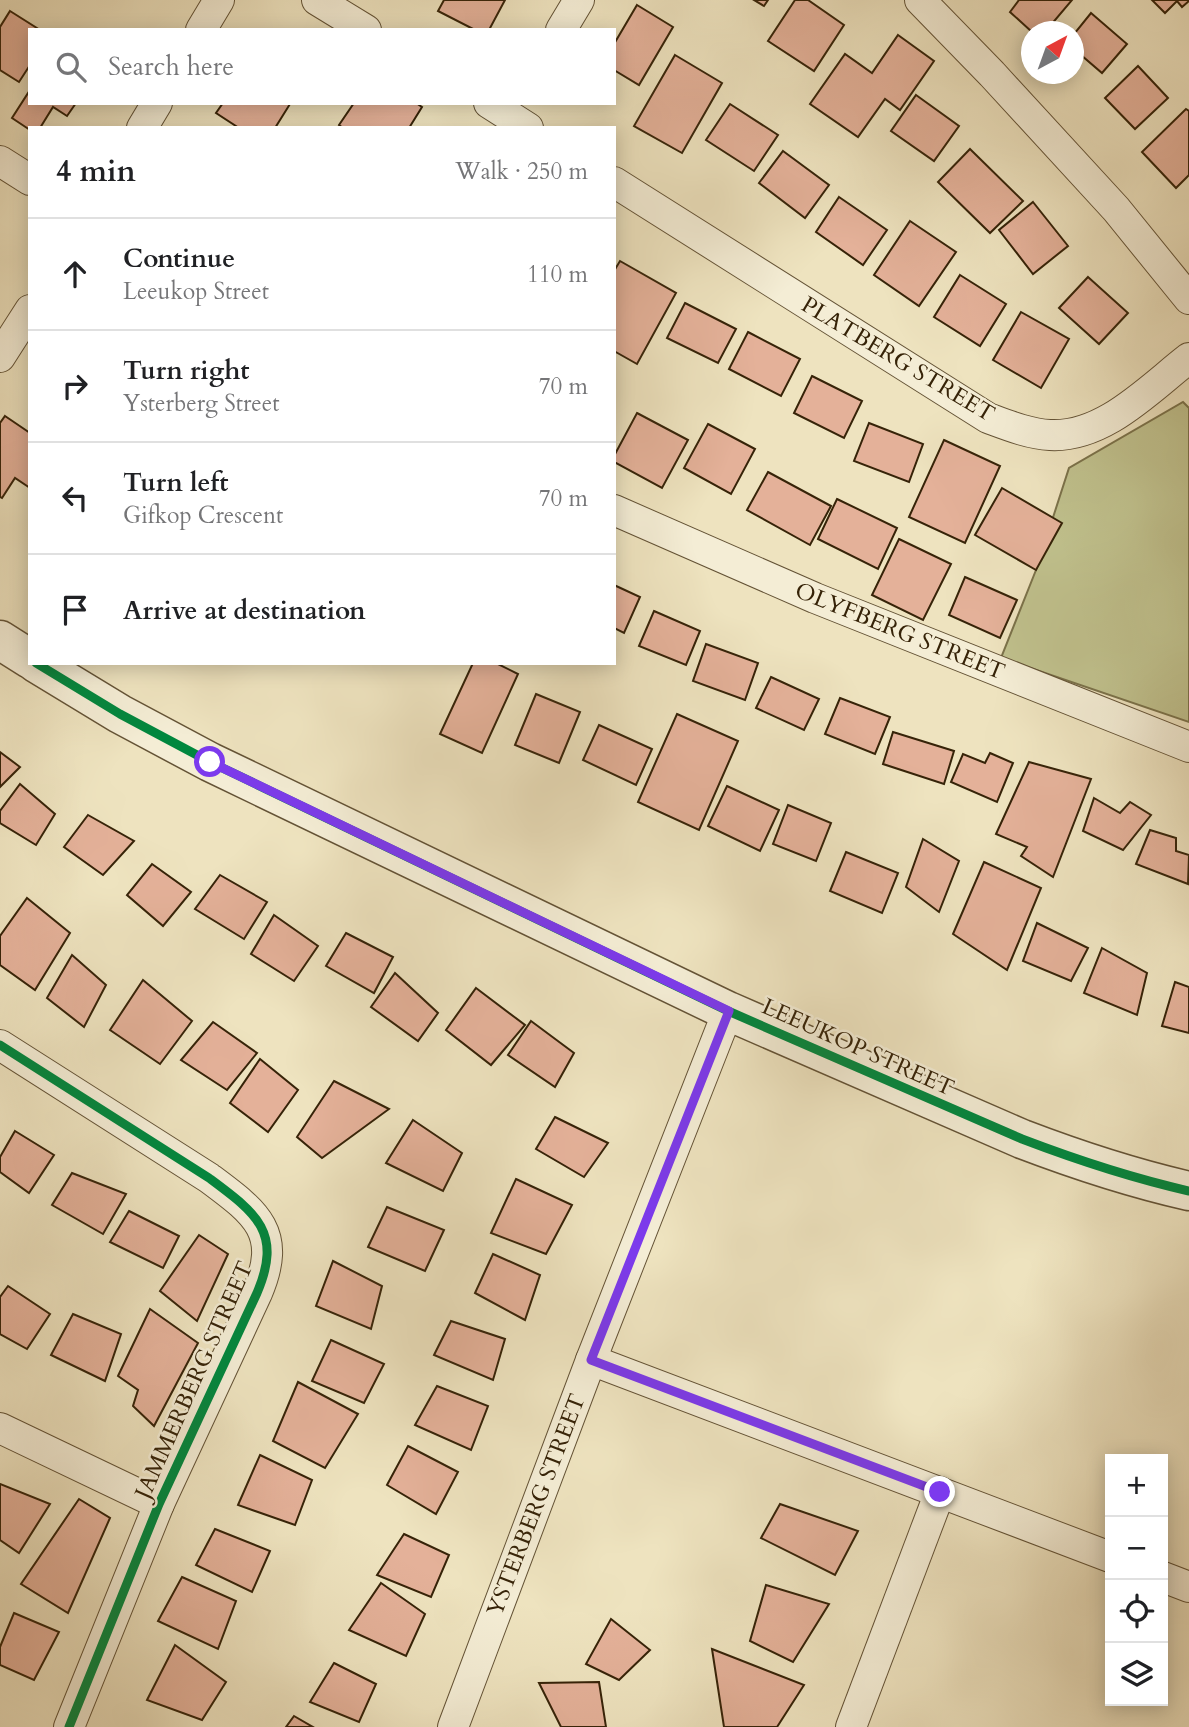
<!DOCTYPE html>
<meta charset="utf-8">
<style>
body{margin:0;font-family:Cardo,serif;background:#f2f2f2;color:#202124}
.controls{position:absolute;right:21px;bottom:21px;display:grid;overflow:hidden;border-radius:0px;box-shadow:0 4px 18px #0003}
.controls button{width:63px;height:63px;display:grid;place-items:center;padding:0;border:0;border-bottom:2px solid #e0e0e0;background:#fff;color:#202124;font:35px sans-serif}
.compass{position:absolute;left:1021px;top:21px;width:63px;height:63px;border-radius:50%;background:#fff;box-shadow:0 4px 18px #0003;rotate:41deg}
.stop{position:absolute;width:21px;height:21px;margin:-16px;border:5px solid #7c3aed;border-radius:50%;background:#fff}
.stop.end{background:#7c3aed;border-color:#fff;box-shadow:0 2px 7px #0008}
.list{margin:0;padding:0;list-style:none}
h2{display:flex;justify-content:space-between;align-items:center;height:91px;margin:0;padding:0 28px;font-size:30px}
h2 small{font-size:23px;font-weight:400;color:#757577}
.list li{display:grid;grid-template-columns:46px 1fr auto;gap:21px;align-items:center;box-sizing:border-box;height:112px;padding:0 28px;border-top:2px solid #e0e0e0}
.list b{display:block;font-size:26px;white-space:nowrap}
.list p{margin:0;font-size:23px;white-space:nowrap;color:#757577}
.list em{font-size:23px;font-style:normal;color:#757577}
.icon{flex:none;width:38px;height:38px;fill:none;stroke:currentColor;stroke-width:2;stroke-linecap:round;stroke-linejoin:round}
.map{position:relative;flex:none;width:1189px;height:1727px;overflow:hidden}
.search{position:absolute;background:#fff;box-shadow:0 4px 18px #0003;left:28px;top:28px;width:588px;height:77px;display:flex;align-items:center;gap:18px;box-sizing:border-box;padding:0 24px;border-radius:0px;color:#757577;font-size:26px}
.panel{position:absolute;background:#fff;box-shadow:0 4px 18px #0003;left:28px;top:126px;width:588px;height:539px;border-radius:0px}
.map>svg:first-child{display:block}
.green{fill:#c0c18d;stroke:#7b724a;stroke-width:2}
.building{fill:#e4b199;stroke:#362308;stroke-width:2}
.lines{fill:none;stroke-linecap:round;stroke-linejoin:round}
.minor-casing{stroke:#645336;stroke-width:32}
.tertiary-casing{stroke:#645336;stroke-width:41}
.minor{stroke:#f4edd5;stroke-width:30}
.tertiary{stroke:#f4edd5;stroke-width:38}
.cycleway-casing{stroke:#f4edd5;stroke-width:13}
.cycleway{stroke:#00873e;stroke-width:9}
.route{stroke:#7c3aed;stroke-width:9}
.labels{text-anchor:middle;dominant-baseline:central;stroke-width:5;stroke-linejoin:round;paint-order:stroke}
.street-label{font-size:23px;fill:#362308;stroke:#f4edd5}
</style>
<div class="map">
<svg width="1189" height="1727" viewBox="0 0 1189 1727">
<rect width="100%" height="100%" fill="#eee3bf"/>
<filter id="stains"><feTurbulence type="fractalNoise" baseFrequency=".00286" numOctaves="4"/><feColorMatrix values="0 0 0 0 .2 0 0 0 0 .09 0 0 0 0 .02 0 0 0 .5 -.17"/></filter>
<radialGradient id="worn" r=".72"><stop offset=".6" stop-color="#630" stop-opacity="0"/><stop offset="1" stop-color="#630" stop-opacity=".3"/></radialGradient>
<!-- green -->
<path class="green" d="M 1183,402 L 1189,408 L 1189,722 L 1001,658 L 1036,570 L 1069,468 Z"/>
<!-- building -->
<g class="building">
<path d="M 444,0 L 505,0 L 489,30 L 475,30 L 438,11 Z"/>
<path d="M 754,0 L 768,0 L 764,6 Z"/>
<path d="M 795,0 L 808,0 L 844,25 L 814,71 L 768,41 Z"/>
<path d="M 1019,0 L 1072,0 L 1045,32 L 1032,32 L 1010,12 Z"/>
<path d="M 1152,0 L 1189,0 L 1189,1 L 1182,7 L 1177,1 L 1165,13 Z"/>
<path d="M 637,5 L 673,27 L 639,85 L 614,70 L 614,44 Z"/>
<path d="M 10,11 L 40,30 L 30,30 L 30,65 L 19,82 L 0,70 L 0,27 Z"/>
<path d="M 1091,13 L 1127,44 L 1102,73 L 1074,49 L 1074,34 Z"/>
<path d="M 898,35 L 934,61 L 900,110 L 885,99 L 858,137 L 810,104 L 845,54 L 872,73 Z"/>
<path d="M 675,55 L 722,83 L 682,153 L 634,126 Z"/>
<path d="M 1138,66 L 1168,98 L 1135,129 L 1105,98 Z"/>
<path d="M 30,90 L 30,103 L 76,103 L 67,116 L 53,107 L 40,128 L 30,128 L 30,130 L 12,118 Z"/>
<path d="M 916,95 L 959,126 L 934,161 L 891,131 Z"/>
<path d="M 223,103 L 289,103 L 290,104 L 275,128 L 239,128 L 216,113 Z"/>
<path d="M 354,103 L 416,103 L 422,107 L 409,128 L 343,128 L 339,125 Z"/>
<path d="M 730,104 L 778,135 L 754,171 L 706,140 Z"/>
<path d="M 1186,109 L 1189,111 L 1189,175 L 1176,188 L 1142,152 Z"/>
<path d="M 970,149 L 1023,201 L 990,233 L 938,182 Z"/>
<path d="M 783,151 L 829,185 L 805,218 L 759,183 Z"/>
<path d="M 839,197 L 887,230 L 863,265 L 816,232 Z"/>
<path d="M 1033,202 L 1068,246 L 1033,274 L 999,230 Z"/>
<path d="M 910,221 L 956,252 L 919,306 L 874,275 Z"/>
<path d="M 620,261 L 676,293 L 637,364 L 614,351 L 614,271 Z"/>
<path d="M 960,275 L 1006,304 L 980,346 L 934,317 Z"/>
<path d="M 1088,277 L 1128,313 L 1099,344 L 1059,308 Z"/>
<path d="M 685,303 L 736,329 L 718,363 L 667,338 Z"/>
<path d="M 1021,312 L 1069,339 L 1041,388 L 993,360 Z"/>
<path d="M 748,332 L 800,359 L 781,396 L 729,369 Z"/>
<path d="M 812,376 L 862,401 L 844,438 L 794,413 Z"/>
<path d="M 637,413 L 688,440 L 662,488 L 614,462 L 614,456 Z"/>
<path d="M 5,416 L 30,433 L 30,488 L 15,478 L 2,498 L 0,497 L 0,423 Z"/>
<path d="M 869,423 L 923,444 L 909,482 L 854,461 Z"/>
<path d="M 708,424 L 755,449 L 731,494 L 684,468 Z"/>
<path d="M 944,440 L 1000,466 L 965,543 L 909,517 Z"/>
<path d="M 768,472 L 831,506 L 810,545 L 747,510 Z"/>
<path d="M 1002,488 L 1062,523 L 1036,570 L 975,535 Z"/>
<path d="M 837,499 L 897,528 L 878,569 L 818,539 Z"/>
<path d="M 899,539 L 951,564 L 923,620 L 872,595 Z"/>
<path d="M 965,577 L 1017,600 L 1000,638 L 949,615 Z"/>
<path d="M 614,585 L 640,597 L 624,633 L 614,628 Z"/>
<path d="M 654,611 L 700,631 L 686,665 L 639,646 Z"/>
<path d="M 706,644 L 758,663 L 745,700 L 693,681 Z"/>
<path d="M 473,663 L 496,663 L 518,674 L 482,753 L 440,734 Z"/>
<path d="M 771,677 L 819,699 L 804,730 L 756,708 Z"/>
<path d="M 536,694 L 580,712 L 559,763 L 515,745 Z"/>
<path d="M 840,698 L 890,717 L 875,754 L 825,734 Z"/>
<path d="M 677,714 L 738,741 L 699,830 L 638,802 Z"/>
<path d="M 599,725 L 652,749 L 636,785 L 583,760 Z"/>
<path d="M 893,732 L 954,751 L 944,784 L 883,764 Z"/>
<path d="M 0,752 L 20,767 L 0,787 Z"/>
<path d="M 990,753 L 1013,763 L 997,802 L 951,782 L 963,754 L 985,763 Z"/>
<path d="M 1029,762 L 1091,779 L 1053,877 L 1021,856 L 1027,847 L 996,834 Z"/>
<path d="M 20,784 L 55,814 L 36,845 L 0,823 L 0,811 Z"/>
<path d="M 727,786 L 779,810 L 760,851 L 708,826 Z"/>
<path d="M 1094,798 L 1120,813 L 1130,802 L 1151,815 L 1123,850 L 1083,831 Z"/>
<path d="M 788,805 L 831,823 L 816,861 L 773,844 Z"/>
<path d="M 88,815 L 134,841 L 103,875 L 64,847 Z"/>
<path d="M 1150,830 L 1176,838 L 1176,851 L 1189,855 L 1188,884 L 1136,864 Z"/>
<path d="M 923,839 L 959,861 L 939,912 L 906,887 Z"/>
<path d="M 846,852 L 898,873 L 882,913 L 830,891 Z"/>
<path d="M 984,862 L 1041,888 L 1007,970 L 953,934 Z"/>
<path d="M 152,864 L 191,892 L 163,926 L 127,895 Z"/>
<path d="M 220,875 L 267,902 L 244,939 L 195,909 Z"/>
<path d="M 27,898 L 70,933 L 35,990 L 0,965 L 0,936 Z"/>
<path d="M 274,915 L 318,946 L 294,981 L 251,954 Z"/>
<path d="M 1037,923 L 1088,948 L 1071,981 L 1023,961 Z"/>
<path d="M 346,933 L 393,957 L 374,993 L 326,966 Z"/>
<path d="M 1102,948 L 1147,973 L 1137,1015 L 1084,993 Z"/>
<path d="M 72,955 L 106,985 L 84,1027 L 47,998 Z"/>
<path d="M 395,973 L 438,1013 L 418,1041 L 371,1007 Z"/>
<path d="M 143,980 L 192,1021 L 160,1064 L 110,1030 Z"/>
<path d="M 1175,982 L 1189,987 L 1189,1033 L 1162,1026 Z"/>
<path d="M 476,988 L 525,1025 L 491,1065 L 446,1030 Z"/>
<path d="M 531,1021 L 574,1053 L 555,1087 L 508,1055 Z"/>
<path d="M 213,1022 L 257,1053 L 227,1090 L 181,1060 Z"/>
<path d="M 260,1059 L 298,1090 L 268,1132 L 230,1103 Z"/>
<path d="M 334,1081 L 389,1109 L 322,1158 L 297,1137 Z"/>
<path d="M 555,1117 L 608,1143 L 584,1177 L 536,1149 Z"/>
<path d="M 413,1120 L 462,1153 L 443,1191 L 386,1163 Z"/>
<path d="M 15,1131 L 54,1155 L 29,1193 L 0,1172 L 0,1157 Z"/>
<path d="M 72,1173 L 126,1194 L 103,1234 L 52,1205 Z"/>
<path d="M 516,1179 L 572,1205 L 546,1254 L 491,1233 Z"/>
<path d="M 387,1207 L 444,1230 L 425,1271 L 368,1247 Z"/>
<path d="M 129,1211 L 179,1236 L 163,1268 L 110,1242 Z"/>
<path d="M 199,1235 L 228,1254 L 197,1321 L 160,1291 Z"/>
<path d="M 493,1254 L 540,1275 L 525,1320 L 475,1293 Z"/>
<path d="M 333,1261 L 382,1286 L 371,1329 L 316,1306 Z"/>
<path d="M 8,1286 L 50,1314 L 27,1349 L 0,1334 L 0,1297 Z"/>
<path d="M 150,1309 L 198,1343 L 154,1426 L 133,1406 L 138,1390 L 118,1376 Z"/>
<path d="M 73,1314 L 121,1334 L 105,1381 L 51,1355 Z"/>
<path d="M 451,1321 L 505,1339 L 493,1380 L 434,1355 Z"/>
<path d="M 331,1340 L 384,1364 L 364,1403 L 312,1381 Z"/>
<path d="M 298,1382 L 358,1414 L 325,1468 L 273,1441 Z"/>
<path d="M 437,1386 L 488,1406 L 471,1450 L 415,1425 Z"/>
<path d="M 408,1446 L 458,1472 L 436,1514 L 387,1485 Z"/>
<path d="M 260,1455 L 312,1480 L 295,1525 L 238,1505 Z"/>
<path d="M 0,1484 L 50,1504 L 19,1553 L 0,1540 Z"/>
<path d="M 79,1499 L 110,1518 L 68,1613 L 21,1584 Z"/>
<path d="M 780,1504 L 858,1531 L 835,1575 L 761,1538 Z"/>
<path d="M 215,1529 L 270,1551 L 252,1592 L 196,1565 Z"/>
<path d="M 404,1534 L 449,1555 L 431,1597 L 377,1575 Z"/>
<path d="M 182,1577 L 236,1601 L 218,1649 L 158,1621 Z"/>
<path d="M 381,1583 L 425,1614 L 406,1656 L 349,1630 Z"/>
<path d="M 766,1585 L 829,1604 L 793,1662 L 750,1641 Z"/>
<path d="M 14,1613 L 59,1632 L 34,1680 L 0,1665 L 0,1647 Z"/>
<path d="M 611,1619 L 650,1650 L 619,1680 L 586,1664 Z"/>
<path d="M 175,1645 L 226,1682 L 202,1720 L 147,1700 Z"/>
<path d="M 712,1649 L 804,1685 L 777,1727 L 724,1727 Z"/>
<path d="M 334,1663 L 376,1684 L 359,1722 L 310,1702 Z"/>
<path d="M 599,1682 L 606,1727 L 561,1727 L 539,1683 Z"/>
<path d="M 294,1716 L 313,1727 L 286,1727 Z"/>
</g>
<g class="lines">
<defs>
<g id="minor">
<path d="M 317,0 L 366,30"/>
<path d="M 920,0 L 992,74 L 1116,209 L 1189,299"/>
<path d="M 201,30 L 219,0"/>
<path d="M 561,30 L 579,0"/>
<path d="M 489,103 L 528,128"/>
<path d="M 142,128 L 157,103"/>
<path d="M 0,161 L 30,180"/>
<path d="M 614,182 L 988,418 C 1007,425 1029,434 1050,435 C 1104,438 1150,388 1189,358"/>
<path d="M 0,357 L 30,310"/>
<path d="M 614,510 L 815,598 L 1189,747"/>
<path d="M 0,1045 L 209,1178 C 256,1213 283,1232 257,1293 L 159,1504 L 69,1727"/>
<path d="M 591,1360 L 1110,1557"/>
<path d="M 0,1428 L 159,1504"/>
<path d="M 1163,1577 L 1189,1587"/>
<path d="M 453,1727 L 591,1360 L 728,1011"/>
<path d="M 851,1727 L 940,1492"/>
</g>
<g id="tertiary">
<path d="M 0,640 L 30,659"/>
<path d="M 36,663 L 120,714 L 210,762 L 728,1011 L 1022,1139 C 1077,1160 1132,1178 1189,1191"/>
</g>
</defs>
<!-- minor casing -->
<use href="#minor" class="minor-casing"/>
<!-- tertiary casing -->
<use href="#tertiary" class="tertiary-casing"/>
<!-- minor -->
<use href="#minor" class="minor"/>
<!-- tertiary -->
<use href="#tertiary" class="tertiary"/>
<defs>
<g id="cycleway">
<path d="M 36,663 L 120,714 L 210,762 L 728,1011 L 1022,1139 C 1077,1160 1132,1178 1189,1191"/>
<path d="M 0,1045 L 209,1178 C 256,1213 283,1232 257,1293 L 159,1504 L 69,1727"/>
</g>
</defs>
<!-- cycleway casing -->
<use href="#cycleway" class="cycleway-casing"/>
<!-- cycleway -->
<use href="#cycleway" class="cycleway"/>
</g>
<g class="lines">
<!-- route -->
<path class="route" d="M 210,762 L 729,1011 L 591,1360 L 940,1492"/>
</g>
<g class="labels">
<!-- street labels -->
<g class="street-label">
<text transform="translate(898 359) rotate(31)">PLATBERG STREET</text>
<text transform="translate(900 631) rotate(22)">OLYFBERG STREET</text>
<text transform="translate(858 1047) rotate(24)">LEEUKOP STREET</text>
<text transform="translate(194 1380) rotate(-66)">JAMMERBERG STREET</text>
<text transform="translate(536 1505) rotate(-69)">YSTERBERG STREET</text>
</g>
</g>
<rect width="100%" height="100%" filter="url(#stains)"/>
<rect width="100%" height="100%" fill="url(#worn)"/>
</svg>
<div class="controls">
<button>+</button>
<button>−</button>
<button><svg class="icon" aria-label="locate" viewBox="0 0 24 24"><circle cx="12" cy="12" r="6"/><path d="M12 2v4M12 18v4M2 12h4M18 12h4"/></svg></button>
<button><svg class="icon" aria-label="layers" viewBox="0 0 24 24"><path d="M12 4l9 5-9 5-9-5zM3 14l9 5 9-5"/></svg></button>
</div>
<svg class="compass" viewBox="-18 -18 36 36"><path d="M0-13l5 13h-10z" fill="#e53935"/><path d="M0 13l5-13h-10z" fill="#757577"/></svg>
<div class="stop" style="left:210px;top:762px"></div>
<div class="stop end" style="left:940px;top:1492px"></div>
<div class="search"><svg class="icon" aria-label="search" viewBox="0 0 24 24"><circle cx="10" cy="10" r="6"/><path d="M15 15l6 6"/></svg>Search here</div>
<section class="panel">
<h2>4 min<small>Walk · 250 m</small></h2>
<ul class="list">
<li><svg class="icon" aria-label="ahead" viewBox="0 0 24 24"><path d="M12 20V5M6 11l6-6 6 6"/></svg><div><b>Continue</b><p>Leeukop Street</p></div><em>110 m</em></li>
<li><svg class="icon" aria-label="right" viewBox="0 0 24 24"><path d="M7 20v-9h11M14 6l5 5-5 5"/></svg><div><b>Turn right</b><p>Ysterberg Street</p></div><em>70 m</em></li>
<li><svg class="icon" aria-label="left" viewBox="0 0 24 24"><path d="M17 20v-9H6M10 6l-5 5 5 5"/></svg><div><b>Turn left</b><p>Gifkop Crescent</p></div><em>70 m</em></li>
<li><svg class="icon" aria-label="arrive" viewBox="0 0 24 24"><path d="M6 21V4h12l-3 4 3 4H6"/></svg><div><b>Arrive at destination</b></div></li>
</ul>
</section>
</div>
